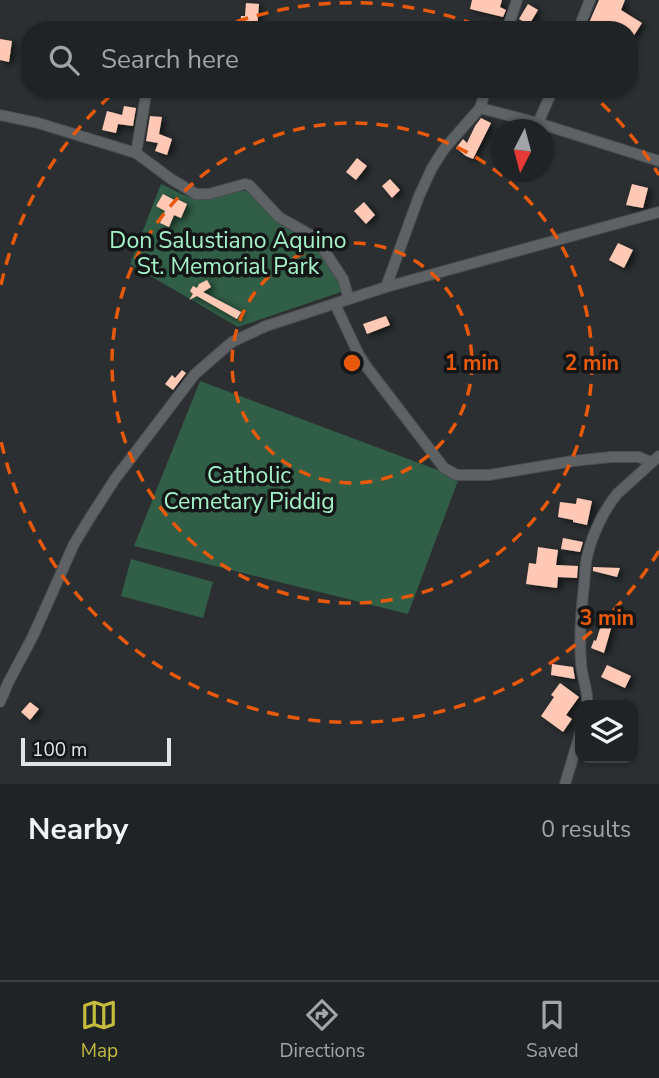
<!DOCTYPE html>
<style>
body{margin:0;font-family:"Nunito Sans",sans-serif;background:#2d2f32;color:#f1f3f6}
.controls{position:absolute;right:21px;bottom:21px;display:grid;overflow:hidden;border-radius:14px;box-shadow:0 2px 5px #0004}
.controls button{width:63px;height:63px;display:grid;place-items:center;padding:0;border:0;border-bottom:2px solid #3d4042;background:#202325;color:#f1f3f6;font:35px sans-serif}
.compass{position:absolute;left:491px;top:119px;width:63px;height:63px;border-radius:50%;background:#202325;box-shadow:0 2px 5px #0004;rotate:186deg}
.scale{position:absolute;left:21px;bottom:18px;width:150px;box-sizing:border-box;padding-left:7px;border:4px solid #e1e3e5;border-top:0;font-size:19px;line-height:24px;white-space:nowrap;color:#e1e3e5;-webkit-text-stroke:5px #151618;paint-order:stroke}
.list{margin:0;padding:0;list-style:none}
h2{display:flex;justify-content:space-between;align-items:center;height:91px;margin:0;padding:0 28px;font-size:30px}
h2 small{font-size:23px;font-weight:400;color:#a2a4a7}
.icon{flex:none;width:38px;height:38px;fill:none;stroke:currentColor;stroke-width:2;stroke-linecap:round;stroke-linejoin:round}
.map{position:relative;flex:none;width:659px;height:784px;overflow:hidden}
.search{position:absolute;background:#202325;box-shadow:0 2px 5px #0004;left:21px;right:21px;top:21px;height:77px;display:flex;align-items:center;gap:18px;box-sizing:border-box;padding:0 24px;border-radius:28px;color:#a2a4a7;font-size:26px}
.sheet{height:196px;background:#202325}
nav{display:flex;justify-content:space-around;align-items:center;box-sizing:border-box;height:98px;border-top:2px solid #3d4042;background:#202325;font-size:19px;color:#a2a4a7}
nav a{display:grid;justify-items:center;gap:4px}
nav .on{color:#c5bc3d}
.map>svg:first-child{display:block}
.green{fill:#305e46}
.building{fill:#ffc9b5;filter:url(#shadow)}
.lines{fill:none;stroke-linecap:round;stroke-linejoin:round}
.minor-casing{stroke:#494c4e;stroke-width:12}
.minor{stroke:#5f6265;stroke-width:10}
.ring{fill:none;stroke:#e8590c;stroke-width:3.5;stroke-dasharray:12 9}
.labels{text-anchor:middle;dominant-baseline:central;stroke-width:7;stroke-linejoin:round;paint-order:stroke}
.park-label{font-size:23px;fill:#a4f2c8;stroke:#151618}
.centre{fill:#e8590c;stroke:#151618;stroke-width:3.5}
.ring-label{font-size:21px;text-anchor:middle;font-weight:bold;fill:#e8590c;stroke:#151618;stroke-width:7;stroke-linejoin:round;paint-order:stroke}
</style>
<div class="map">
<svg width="659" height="784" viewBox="0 0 659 784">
<defs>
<filter id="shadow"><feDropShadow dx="4" dy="2.5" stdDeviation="3.5" flood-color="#0009"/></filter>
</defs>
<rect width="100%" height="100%" fill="#2b2f31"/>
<!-- green -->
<g class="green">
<path d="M 161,184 C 173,189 185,198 198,198 C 214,199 231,190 247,191 L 313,238 L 336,270 L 344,291 L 238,327 L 130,264 Z"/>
<path d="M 200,381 L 459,478 L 408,614 L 134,546 Z"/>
<path d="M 131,559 L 213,582 L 203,618 L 121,596 Z"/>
</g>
<!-- building -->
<g class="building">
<path d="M 472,0 L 502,0 L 500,7 L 506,10 L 503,17 L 470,9 Z"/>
<path d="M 599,0 L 625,0 L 621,10 L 642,23 L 629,43 L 629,30 L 624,30 L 618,27 L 616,30 L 594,30 L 588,25 Z"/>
<path d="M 246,3 L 259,4 L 257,30 L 240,30 L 241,16 L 245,16 Z"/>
<path d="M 528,4 L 538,10 L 529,25 L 519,19 Z"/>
<path d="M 0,39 L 12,41 L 9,62 L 0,60 Z"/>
<path d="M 124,106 L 136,108 L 133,126 L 118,124 L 116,133 L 102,130 L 107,111 L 122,115 Z"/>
<path d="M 150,116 L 162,117 L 159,134 L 172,139 L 167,155 L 155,151 L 158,143 L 146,141 Z"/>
<path d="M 481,118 L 491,123 L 473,159 L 466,156 L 456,148 L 463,139 L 467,143 L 475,126 Z"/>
<path d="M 357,158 L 367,166 L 356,180 L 346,172 Z"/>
<path d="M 390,179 L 400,190 L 392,198 L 382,186 Z"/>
<path d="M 632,184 L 648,188 L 643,208 L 626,205 Z"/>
<path d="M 163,194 L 176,201 L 177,199 L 187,204 L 181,218 L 174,215 L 169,227 L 160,223 L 165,211 L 156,206 Z"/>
<path d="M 364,202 L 375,215 L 366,224 L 354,211 Z"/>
<path d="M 618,243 L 633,250 L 624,268 L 609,260 Z"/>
<path d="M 207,280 L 211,287 L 203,292 L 241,312 L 237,319 L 197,296 L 189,300 L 193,294 L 190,291 L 193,286 L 197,288 L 199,284 Z"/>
<path d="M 386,316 L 390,325 L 367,334 L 363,324 Z"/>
<path d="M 182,370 L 186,373 L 173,390 L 165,384 L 172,375 L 175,378 Z"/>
<path d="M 577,498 L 592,501 L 587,525 L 573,522 L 573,520 L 558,517 L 560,502 L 576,504 Z"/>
<path d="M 563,538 L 583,542 L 580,552 L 561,549 Z"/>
<path d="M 538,547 L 558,550 L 556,565 L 578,566 L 577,578 L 558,577 L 557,588 L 526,584 L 529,563 L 536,564 Z"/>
<path d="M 593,567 L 620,568 L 617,577 L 593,571 Z"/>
<path d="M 602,622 L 612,625 L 604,653 L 591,648 L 594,640 L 596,641 Z"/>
<path d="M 552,664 L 573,667 L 575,679 L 551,675 Z"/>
<path d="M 607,665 L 631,676 L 625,688 L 601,677 Z"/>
<path d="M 560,683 L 579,697 L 566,715 L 572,719 L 563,732 L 541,716 L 554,697 L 551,695 Z"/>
<path d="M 30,702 L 39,709 L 30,720 L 21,712 Z"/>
</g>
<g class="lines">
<defs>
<g id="minor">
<path d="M 507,30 L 517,0"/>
<path d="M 578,30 L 590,0"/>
<path d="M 480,108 L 538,123 L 659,161"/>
<path d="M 0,115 L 38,123 L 136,153 L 171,179 L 196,194 L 209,194 L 245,184 L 249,185 L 279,217 L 316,238 L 343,279 L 349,299"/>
<path d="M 538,123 L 553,89"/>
<path d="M 136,153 L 147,89"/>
<path d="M 386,287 L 419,196 L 432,168 L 444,149 L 480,108 L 486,89"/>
<path d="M 335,304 L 358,353 L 366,366 L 444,468 L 457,475 L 489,475 L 573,461 L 611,457 L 639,457 L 651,462"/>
<path d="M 0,702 L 8,683 L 33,636 L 74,544 L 93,513 L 115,479 L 195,374 L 232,342 L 266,326 L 386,287 L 659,212"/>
<path d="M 587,705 C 589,690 581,677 581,662 C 579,637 581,611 584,586 C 585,575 585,563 588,553 C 593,533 604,510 617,494 L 659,456"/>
<path d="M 565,784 L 580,734"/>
</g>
</defs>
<!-- minor casing -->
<use href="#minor" class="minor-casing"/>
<!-- minor -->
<use href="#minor" class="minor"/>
</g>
<!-- distance rings -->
<g class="ring">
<circle cx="352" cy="363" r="120"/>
<circle cx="352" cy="363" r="240"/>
<path d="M659 551A360 360 0 0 1 1 441M1 285A360 360 0 0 1 118 89M217 29A360 360 0 0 1 487 29M586 89A360 360 0 0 1 659 175"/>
</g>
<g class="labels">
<!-- park labels -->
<g class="park-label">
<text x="228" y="240">Don Salustiano Aquino<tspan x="228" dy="26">St. Memorial Park</tspan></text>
<text x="249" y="475">Catholic<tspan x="249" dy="26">Cemetary Piddig</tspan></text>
</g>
</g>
<circle cx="352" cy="363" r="10" class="centre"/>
<g class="ring-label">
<text x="472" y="370">1 min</text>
<text x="592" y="370">2 min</text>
<text x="607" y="625">3 min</text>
</g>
</svg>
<div class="controls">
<button><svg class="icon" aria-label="layers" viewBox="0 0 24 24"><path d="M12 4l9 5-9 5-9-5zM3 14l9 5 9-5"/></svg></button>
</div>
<svg class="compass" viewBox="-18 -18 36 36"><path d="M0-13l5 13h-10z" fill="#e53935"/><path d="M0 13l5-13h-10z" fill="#a2a4a7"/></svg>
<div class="scale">100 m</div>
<div class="search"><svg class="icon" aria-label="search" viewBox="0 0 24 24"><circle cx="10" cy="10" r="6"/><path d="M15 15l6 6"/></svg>Search here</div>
</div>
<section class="sheet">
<h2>Nearby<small>0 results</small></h2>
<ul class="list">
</ul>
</section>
<nav>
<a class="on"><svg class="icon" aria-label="map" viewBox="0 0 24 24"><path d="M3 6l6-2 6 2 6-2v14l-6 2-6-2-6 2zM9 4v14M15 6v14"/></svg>Map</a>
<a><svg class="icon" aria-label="directions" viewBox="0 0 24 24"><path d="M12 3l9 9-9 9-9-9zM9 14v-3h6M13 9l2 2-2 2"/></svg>Directions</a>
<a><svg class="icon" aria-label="saved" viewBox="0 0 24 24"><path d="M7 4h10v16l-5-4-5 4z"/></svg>Saved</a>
</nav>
